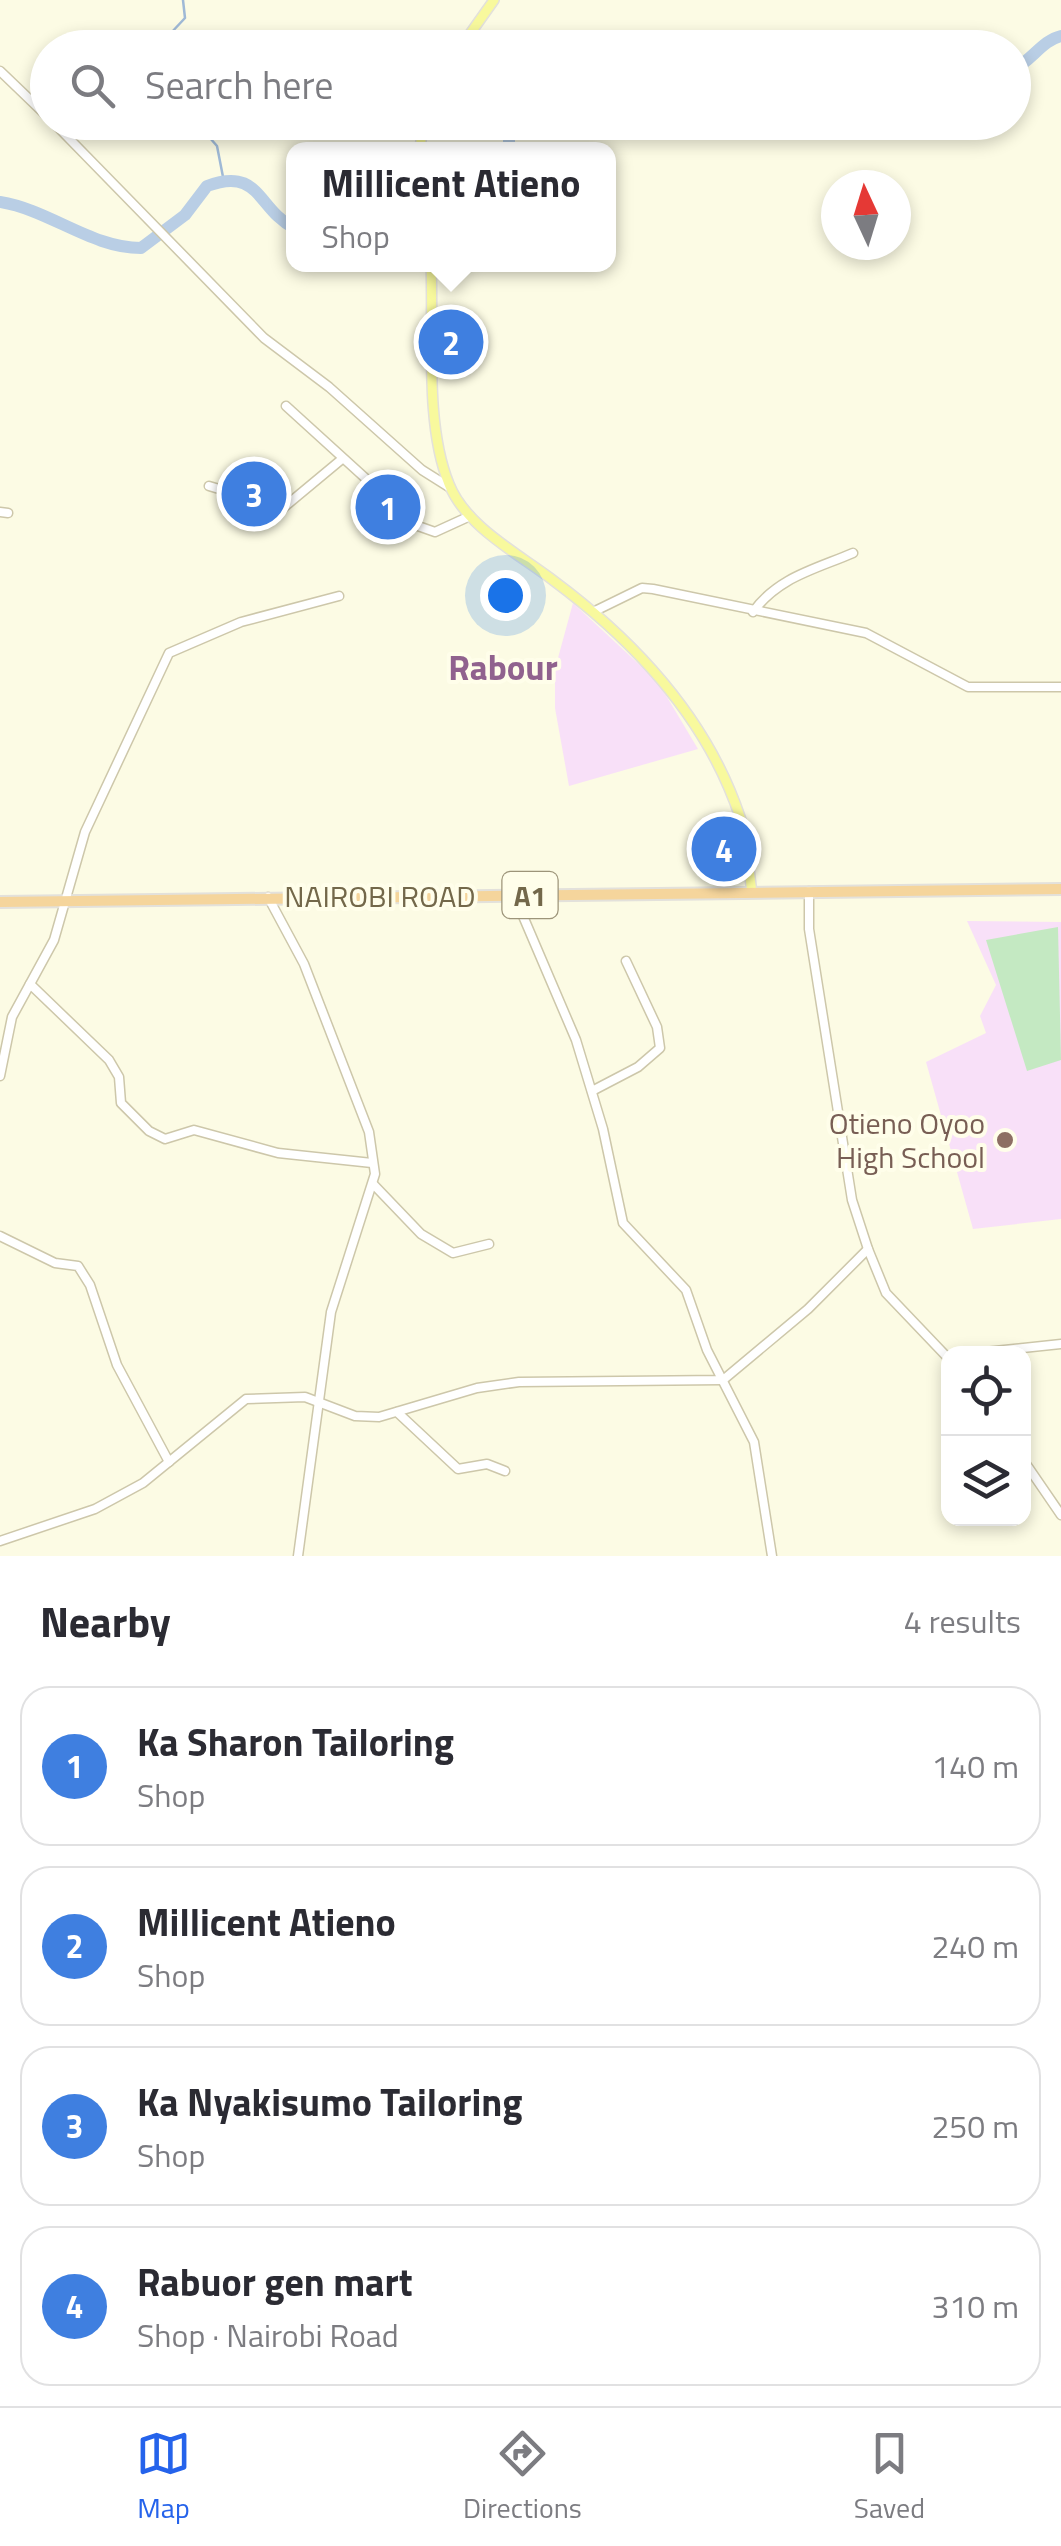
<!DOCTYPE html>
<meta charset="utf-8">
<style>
body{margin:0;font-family:"Titillium Web",sans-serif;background:#f2f2f3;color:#2b2b33}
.controls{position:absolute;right:30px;bottom:30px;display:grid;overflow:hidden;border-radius:20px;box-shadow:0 5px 15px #0003}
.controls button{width:90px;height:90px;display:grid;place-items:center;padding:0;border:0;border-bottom:2px solid #e1e1e2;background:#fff;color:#2b2b33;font:50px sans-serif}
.compass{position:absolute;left:821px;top:170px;width:90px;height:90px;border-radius:50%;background:#fff;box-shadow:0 5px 15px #0003;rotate:356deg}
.you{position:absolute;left:505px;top:595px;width:35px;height:35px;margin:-25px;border:8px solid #fff;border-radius:50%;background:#1a73e8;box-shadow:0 0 0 15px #1a73e833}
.badge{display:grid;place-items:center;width:65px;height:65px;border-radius:50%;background:#2563eb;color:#fff;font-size:32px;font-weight:700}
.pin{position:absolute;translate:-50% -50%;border:5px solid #fff;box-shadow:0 2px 10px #0006}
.popup{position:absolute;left:286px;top:142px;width:330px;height:130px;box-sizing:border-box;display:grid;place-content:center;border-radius:20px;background:#fff;filter:drop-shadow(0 2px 8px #0005);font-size:32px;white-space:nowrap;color:#7c7c81}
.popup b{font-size:38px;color:#2b2b33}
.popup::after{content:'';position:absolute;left:50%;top:100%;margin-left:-20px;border:20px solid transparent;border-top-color:#fff}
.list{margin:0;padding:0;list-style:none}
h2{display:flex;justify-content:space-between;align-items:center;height:130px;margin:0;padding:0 40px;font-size:42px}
h2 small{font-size:32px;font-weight:400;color:#7c7c81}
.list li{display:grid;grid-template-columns:65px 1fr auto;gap:30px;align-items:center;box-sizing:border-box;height:160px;margin:0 20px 20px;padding:0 20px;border:2px solid #e1e1e2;border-radius:30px}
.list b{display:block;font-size:38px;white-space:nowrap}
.list p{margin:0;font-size:32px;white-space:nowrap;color:#7c7c81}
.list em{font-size:32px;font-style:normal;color:#7c7c81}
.icon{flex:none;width:55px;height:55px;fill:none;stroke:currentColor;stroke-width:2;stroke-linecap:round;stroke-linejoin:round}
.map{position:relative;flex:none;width:1061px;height:1556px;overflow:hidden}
.search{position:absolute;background:#fff;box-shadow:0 5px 15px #0003;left:30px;right:30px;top:30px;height:110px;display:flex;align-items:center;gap:25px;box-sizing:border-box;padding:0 35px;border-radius:55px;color:#7c7c81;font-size:38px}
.sheet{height:850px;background:#fff}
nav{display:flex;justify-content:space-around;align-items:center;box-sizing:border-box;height:140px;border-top:2px solid #e1e1e2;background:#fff;font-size:28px;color:#7c7c81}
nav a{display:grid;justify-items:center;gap:5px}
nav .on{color:#2563eb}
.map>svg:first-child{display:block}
.education{fill:#f8e0f8}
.garden{fill:#c4e9c2}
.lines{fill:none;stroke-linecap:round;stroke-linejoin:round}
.stream{stroke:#9fb9d6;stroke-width:2.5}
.river{stroke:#b9cee5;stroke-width:12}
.minor-casing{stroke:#cdc7aa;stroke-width:11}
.major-casing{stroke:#e3e1db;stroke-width:12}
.highway-casing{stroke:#e3e1db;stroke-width:14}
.minor{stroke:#fff;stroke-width:8}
.major{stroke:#f8f99d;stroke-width:9}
.highway{stroke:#f5d59c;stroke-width:10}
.education-dot{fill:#8d6e63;stroke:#fffeea;stroke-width:4}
.labels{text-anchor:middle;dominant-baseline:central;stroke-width:8;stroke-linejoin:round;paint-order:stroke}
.shield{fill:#fffeea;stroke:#9d957a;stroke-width:2.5}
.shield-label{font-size:28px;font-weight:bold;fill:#73684a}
.street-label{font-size:30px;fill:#73684a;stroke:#fffeea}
.education-label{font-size:30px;fill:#785e54;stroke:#fffeea;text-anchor:end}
.quarter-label{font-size:35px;font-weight:bold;fill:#90628e;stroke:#fffeea}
</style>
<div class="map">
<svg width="1061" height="1556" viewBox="0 0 1061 1556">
<rect width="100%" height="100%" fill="#fcfbe4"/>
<!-- education -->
<g class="education">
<path d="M 573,603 L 658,682 L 698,749 L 569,786 L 555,708 L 555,669 Z"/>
<path d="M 967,921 L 1061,922 L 1061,1219 L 973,1229 L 926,1062 L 986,1033 L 980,1016 L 996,985 Z"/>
</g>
<!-- garden -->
<path class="garden" d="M 1058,927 L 1061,1060 L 1027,1071 L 986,940 Z"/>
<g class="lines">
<!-- stream -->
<g class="stream">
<path d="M 177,48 L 170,34 L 185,18 L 183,0"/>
<path d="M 196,122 L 217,146 L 224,182"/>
</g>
<!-- river -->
<g class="river">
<path d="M 1014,69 C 1031,61 1043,40 1061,36"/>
<path d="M 509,150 L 509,122"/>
<path d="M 0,202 C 50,210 91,248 141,248 L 185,215 L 207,186 C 260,166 257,209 294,228"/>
</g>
<defs>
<g id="minor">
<path d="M 0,71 L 48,117"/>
<path d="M 53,122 L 264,338 L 329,387 L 422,470 L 449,487"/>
<path d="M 286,406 L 418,526 L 435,532 L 470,516"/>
<path d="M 209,486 L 283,508 L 342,459"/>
<path d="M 0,512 L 8,513"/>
<path d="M 595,611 L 642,588 L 653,589 L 866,633 L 968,687 L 1061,687"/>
<path d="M 753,612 C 778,577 816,569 853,553"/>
<path d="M 809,891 L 809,929 L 852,1200 L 868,1249 L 886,1293 L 948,1358"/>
<path d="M 514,895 L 576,1040 L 603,1129 L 623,1223 L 686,1290 L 707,1350 L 754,1442 L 772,1556"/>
<path d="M 268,897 L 304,964 L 369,1132 L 375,1174 L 331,1312 L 298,1556"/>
<path d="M 30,984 L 109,1060 L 119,1077 L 121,1103 L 149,1131 L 165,1139 L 194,1130 L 278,1153 L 372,1163"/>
<path d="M 0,1076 L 12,1017 L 54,940 L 85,832 L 169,653 L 241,622 L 339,596"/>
<path d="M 592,1091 L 638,1067 L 660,1048 L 657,1027 L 626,961"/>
<path d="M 374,1185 L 421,1234 L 453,1253 L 489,1244"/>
<path d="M 0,1236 L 55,1263 L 78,1266 L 90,1285 L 117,1365 L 169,1462"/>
<path d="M 966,1354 L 1061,1344"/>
<path d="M 397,1412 L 458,1469 L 487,1464 L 505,1471"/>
<path d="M 1024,1461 L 1061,1515"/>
<path d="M 0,1541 L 95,1509 L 143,1483 L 246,1399 L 305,1397 L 355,1416 L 379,1417 L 477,1388 L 519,1382 L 723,1380 L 808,1309 L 868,1249"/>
</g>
<g id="major">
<path d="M 460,48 L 494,0"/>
<path d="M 420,150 L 423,122"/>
<path d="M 431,264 C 434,331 424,423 449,484 C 466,527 519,554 554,581 C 636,642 707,718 740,817 C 748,840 748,868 752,892"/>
</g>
<path id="highway" d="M 0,902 L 1061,889"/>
</defs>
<!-- minor casing -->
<use href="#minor" class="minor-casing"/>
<!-- major casing -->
<use href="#major" class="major-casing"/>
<!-- highway casing -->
<use href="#highway" class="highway-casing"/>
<!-- minor -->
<use href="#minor" class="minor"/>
<!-- major -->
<use href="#major" class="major"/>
<!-- highway -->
<use href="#highway" class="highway"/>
</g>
<!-- markers -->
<circle class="education-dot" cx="1005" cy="1140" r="10"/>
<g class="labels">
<!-- shield labels -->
<rect class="shield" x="502.5" y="872" width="55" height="46" rx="8"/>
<g class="shield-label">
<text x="530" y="895">A1</text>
</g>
<!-- street labels -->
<g class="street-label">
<text x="380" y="896">NAIROBI ROAD</text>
</g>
<!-- education labels -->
<g class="education-label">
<text x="985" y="1123">Otieno Oyoo<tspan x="985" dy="34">High School</tspan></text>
</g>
<!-- quarter labels -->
<g class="quarter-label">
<text x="503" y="667">Rabour</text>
</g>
</g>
</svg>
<div class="controls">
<button><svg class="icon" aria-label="locate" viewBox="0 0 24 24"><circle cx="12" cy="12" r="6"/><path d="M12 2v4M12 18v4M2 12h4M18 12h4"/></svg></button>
<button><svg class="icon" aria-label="layers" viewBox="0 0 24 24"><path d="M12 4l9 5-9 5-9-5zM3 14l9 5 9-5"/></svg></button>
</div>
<svg class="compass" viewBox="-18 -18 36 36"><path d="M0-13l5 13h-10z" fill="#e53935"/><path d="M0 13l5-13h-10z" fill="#7c7c81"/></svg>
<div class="you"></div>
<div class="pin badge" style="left:388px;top:507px;background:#3f7fe0">1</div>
<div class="pin badge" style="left:451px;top:342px;background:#3f7fe0">2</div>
<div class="popup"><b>Millicent Atieno</b>Shop</div>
<div class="pin badge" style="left:254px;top:494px;background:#3f7fe0">3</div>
<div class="pin badge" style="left:724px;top:849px;background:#3f7fe0">4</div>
<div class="search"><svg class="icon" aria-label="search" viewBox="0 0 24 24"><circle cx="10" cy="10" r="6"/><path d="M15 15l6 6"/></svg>Search here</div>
</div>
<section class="sheet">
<h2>Nearby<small>4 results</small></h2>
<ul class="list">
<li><span class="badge" style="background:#3f7fe0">1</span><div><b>Ka Sharon Tailoring</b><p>Shop</p></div><em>140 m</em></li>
<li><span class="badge" style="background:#3f7fe0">2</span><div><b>Millicent Atieno</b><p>Shop</p></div><em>240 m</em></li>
<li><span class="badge" style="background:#3f7fe0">3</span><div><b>Ka Nyakisumo Tailoring</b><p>Shop</p></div><em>250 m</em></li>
<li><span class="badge" style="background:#3f7fe0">4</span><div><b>Rabuor gen mart</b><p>Shop · Nairobi Road</p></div><em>310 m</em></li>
</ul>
</section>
<nav>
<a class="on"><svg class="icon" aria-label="map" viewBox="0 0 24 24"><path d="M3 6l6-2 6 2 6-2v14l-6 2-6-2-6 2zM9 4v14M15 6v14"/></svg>Map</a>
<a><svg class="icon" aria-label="directions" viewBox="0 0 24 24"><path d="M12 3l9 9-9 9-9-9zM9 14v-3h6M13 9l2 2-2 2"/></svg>Directions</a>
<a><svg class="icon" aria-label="saved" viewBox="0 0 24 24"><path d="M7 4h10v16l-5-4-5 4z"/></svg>Saved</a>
</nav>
